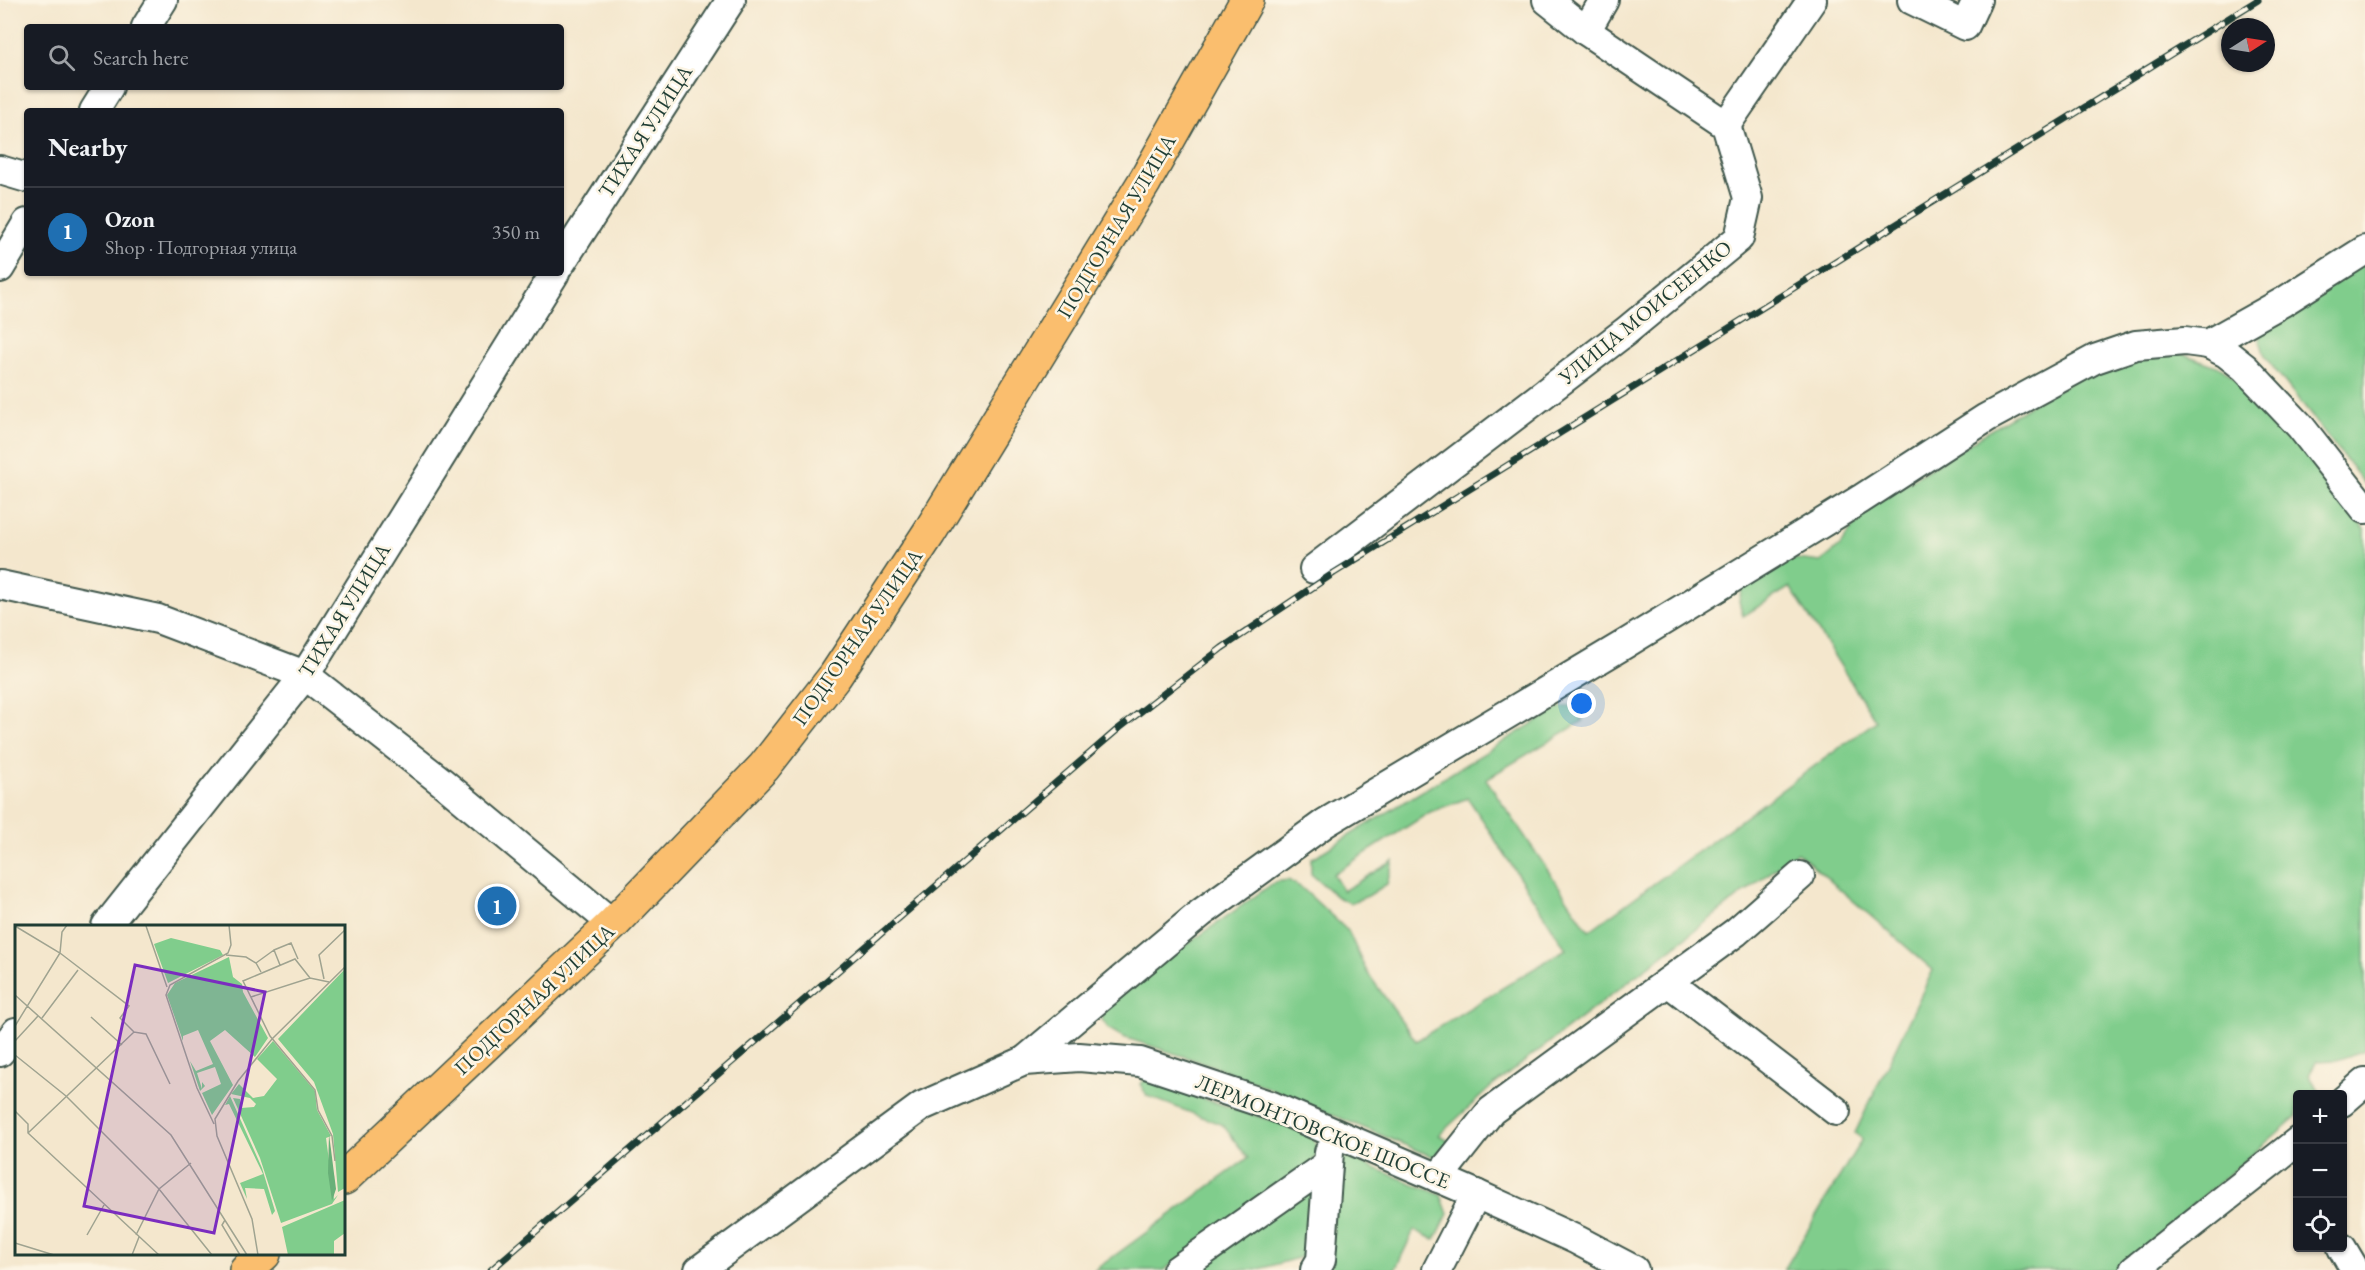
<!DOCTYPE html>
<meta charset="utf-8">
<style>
body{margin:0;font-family:"EB Garamond",serif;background:#242831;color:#f1f3f6}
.controls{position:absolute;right:18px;bottom:18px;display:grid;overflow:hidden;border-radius:6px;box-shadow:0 2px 4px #0004}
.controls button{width:54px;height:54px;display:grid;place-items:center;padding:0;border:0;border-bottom:2px solid #363941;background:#171b24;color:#f1f3f6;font:30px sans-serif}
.compass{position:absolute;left:2221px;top:18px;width:54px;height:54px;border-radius:50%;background:#171b24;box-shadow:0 2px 4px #0004;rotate:78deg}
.you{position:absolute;left:1582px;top:704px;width:21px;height:21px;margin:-15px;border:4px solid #fff;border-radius:50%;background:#1a73e8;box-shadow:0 0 0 9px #1a73e833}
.badge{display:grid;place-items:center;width:39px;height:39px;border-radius:50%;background:#1f6fb2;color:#fff;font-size:20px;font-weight:700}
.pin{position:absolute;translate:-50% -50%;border:3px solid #fff;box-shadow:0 2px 6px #0006}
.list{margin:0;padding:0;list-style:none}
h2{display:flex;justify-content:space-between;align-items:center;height:78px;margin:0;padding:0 24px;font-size:26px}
h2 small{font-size:20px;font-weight:400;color:#9ea1a6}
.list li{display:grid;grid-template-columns:39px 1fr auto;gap:18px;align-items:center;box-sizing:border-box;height:90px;padding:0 24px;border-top:2px solid #363941}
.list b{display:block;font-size:22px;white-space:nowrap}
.list p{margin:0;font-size:20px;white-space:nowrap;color:#9ea1a6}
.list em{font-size:20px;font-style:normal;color:#9ea1a6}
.icon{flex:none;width:33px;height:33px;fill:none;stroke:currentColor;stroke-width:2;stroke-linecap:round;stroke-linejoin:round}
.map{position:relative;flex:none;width:2365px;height:1270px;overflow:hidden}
.search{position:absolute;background:#171b24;box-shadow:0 2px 4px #0004;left:24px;top:24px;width:540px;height:66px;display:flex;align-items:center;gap:15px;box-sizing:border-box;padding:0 21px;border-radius:6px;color:#9ea1a6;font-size:22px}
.panel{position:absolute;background:#171b24;box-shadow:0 2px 4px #0004;left:24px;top:108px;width:540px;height:168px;border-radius:6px}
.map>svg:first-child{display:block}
.green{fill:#80cd8c;stroke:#508560;stroke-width:1.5}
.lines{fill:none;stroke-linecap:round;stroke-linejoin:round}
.minor-casing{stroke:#3f564b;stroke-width:32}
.major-casing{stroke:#3f564b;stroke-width:36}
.minor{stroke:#fff;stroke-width:28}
.major{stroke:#fabe6e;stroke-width:33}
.rail-casing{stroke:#1f3d34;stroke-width:7}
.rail{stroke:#fcf5e5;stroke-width:4.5;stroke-dasharray:14;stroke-linecap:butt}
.labels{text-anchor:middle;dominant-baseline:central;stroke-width:5;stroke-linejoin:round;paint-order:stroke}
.street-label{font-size:21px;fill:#1f3d34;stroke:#fcf5e5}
.inset-road{fill:none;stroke:#9fa390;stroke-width:1.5}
.view{fill:#7b2cbf;fill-opacity:0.15;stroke:#7b2cbf;stroke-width:3}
.inset-edge{fill:none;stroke:#1f3d34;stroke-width:3}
</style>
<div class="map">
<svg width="2365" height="1270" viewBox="0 0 2365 1270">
<rect width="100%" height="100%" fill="#fcf5e5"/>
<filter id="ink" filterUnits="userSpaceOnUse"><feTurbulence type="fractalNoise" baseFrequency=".0167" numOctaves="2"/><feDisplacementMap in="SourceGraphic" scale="12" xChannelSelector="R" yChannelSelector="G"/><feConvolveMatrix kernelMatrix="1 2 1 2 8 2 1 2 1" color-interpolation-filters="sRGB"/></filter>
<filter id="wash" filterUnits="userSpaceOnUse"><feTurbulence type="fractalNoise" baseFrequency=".008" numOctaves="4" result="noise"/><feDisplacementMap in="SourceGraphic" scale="24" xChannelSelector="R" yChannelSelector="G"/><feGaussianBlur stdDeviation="1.35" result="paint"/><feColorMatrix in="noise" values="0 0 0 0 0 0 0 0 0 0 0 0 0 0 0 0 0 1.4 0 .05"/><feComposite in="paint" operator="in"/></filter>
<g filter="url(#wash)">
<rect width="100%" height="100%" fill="#f4e7cd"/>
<!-- green -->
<g class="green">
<path d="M 2365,261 L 2365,484 L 2265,357 L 2260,340 L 2262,327 Z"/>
<path d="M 2175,351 L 2222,368 L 2272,408 L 2365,530 L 2365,1050 L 2337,1060 L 2317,1061 L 2309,1075 L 2321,1094 L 2298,1094 L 2297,1116 L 2117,1270 L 1784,1270 L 1862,1139 L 1855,1133 L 1933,970 L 1797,852 L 1490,1088 L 1439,1135 L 1450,1141 L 1434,1157 L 1220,1068 L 1123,1037 L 1109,1029 L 1102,1020 L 1103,1012 L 1109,1000 L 1275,882 L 1288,880 L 1302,888 L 1348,931 L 1367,972 L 1416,1041 L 1566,949 L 1468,798 L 1430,812 L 1333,874 L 1343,891 L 1393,861 L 1387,884 L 1368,896 L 1350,903 L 1337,897 L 1311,874 L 1311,859 L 1558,708 L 1570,706 L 1580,716 L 1583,721 L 1486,779 L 1589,931 L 1876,721 L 1790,587 L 1743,616 L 1739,601 L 1742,589 L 1787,558 L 1821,562 L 1840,546 L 1864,510 L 2030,405 L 2088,372 L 2138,356 Z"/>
<path d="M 1145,1080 L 1301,1130 L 1313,1138 L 1319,1150 L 1309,1168 L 1164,1270 L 1095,1270 L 1248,1158 L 1223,1125 L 1147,1096 L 1140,1084 Z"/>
<path d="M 1350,1158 L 1441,1195 L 1448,1214 L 1435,1240 L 1414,1230 L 1395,1270 L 1330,1270 L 1338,1159 Z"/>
<path d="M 1308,1188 L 1320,1193 L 1312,1254 L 1256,1270 L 1190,1270 Z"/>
</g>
</g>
<g filter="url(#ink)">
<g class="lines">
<defs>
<g id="minor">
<path d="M 1912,0 L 1965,26 L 1977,0"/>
<path d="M 146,27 L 163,0"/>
<path d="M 1586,31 L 1604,0"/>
<path d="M 94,111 L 109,87"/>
<path d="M 1726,125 L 1812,0"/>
<path d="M 0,170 L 27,178"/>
<path d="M 561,263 L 731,0"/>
<path d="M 0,268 L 27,223"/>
<path d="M 2208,344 L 2283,302 L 2365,250"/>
<path d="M 1314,569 L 1625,332 L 1739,238 L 1748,198 L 1726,125 L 1586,31 L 1547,0"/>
<path d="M 0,585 L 158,619 L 305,675 L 442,782 L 613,924"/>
<path d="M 106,926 L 305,675 L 555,273"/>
<path d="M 1668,982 L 1836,1111"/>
<path d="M 0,1052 L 16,1032"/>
<path d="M 1024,1061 L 1201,913 L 1325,823 L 1625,644 L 1861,499 L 1986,418 L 2095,359 L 2136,345 L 2185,341 L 2208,344 L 2226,353 L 2245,368 L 2300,426 L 2365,509"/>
<path d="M 2342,1102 L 2365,1082"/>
<path d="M 1438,1178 L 1491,1111 L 1736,932 L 1800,876"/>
<path d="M 2342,1248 L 2355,1270"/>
<path d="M 699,1270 L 922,1106 L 1024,1061 L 1079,1057 L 1140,1062 L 1272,1106 L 1476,1194 L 1577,1240 L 1634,1270"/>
<path d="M 1177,1270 L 1328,1164"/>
<path d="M 1315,1270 L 1321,1260 L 1329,1152"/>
<path d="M 1437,1270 L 1476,1194"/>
<path d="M 2134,1270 L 2298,1141"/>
</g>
<g id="major">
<path d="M 344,1178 L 613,924 L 764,767 L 835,676 L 929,533 L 1145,181 L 1247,0"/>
<path d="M 246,1270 L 264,1254"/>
</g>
</defs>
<!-- minor casing -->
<use href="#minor" class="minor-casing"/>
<!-- major casing -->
<use href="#major" class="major-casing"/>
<!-- minor -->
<use href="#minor" class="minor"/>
<!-- major -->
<use href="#major" class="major"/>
<defs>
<path id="rail" d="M 491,1270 L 1117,730 L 1222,648 L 1334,573 L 2258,0"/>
</defs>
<!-- rail casing -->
<use href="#rail" class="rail-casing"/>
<!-- rail -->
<use href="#rail" class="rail"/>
</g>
</g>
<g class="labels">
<!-- street labels -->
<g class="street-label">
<text transform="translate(645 131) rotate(-57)">ТИХАЯ УЛИЦА</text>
<text transform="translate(1116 226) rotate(-59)">ПОДГОРНАЯ УЛИЦА</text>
<text transform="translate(1645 312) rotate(-39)">УЛИЦА МОИСЕЕНКО</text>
<text transform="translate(344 610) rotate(-58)">ТИХАЯ УЛИЦА</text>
<text transform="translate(857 637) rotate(-55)">ПОДГОРНАЯ УЛИЦА</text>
<text transform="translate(534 999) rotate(-43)">ПОДГОРНАЯ УЛИЦА</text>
<text transform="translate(1323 1131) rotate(22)">ЛЕРМОНТОВСКОЕ ШОССЕ</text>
</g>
</g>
<!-- overview -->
<g transform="translate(15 925)">
<rect width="330" height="330" fill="#f4e7cd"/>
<path d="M 156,13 L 205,25 L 208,30 L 153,58 L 139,19 ZM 214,32 L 218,52 L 227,59 L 228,67 L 253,113 L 240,132 L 210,105 L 195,116 L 218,160 L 197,190 L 187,168 L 206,159 L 200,142 L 182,148 L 187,164 L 187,157 L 190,161 L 185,166 L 175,136 L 181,146 L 198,139 L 183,105 L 168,111 L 168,116 L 152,70 L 160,58 ZM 330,44 L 330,263 L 323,267 L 318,209 L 299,157 L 263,114 ZM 258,116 L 300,166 L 302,185 L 316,211 L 311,213 L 319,274 L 323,270 L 317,279 L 266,298 L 245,233 L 218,173 L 225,174 L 226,183 L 239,182 L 241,179 L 235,173 L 216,169 L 224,159 L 238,173 L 249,171 L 262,154 L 242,134 ZM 215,171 L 247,243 L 260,286 L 257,290 L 249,264 L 230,263 L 232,274 L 225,258 L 248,249 L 214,179 L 210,180 ZM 330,275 L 330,308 L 319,316 L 319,330 L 273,330 L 267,302 Z" fill="#80cd8c"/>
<path d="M 314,209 L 321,264 L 317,276 L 313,248 Z" fill="#68b078"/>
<path class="inset-road" d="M 0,1 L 45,28 L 114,81 L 105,93 L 119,107M 131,1 L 152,62M 211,30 L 231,32 L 241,38 L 246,47M 241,38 L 259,25M 265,40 L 259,25 L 276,18 L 283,34M 295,53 L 280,34 L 228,56 L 255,111 L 300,165 L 303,185 L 317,211 L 320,236M 309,54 L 304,30 L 330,5M 0,70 L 156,210 L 232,330M 236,72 L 295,53 L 314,57M 76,92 L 107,120M 27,93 L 63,45M 0,101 L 45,28 L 47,7 L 52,0M 0,116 L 23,91M 0,130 L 51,171 L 144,264 L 197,330M 0,186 L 13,199 L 13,208 L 144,330M 199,199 L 182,163 L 151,70 L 155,60 L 213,28 L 216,20 L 214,0M 13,208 L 119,107 L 131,109 L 155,159M 210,295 L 207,300 L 225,330M 72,310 L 89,280M 121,310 L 144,264 L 176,238M 0,318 L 39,330M 117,330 L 124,312M 243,330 L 237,294 L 202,211 L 200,194 L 223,156 L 257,114 L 330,42"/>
<path class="view" d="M 120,40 L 250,67 L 199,308 L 69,281 Z"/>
<rect width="330" height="330" class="inset-edge"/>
</g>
</svg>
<div class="controls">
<button>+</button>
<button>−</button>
<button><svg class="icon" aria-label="locate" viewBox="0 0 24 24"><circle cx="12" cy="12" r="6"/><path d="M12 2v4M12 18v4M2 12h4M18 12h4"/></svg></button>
</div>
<svg class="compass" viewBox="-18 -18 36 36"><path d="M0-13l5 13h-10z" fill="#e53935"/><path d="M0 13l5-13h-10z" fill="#9ea1a6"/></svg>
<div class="you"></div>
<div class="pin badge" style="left:497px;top:906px">1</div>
<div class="search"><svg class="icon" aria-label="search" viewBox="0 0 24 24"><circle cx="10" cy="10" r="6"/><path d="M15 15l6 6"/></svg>Search here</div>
<section class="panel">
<h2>Nearby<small></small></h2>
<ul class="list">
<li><span class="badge">1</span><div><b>Ozon</b><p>Shop · Подгорная улица</p></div><em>350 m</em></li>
</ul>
</section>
</div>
